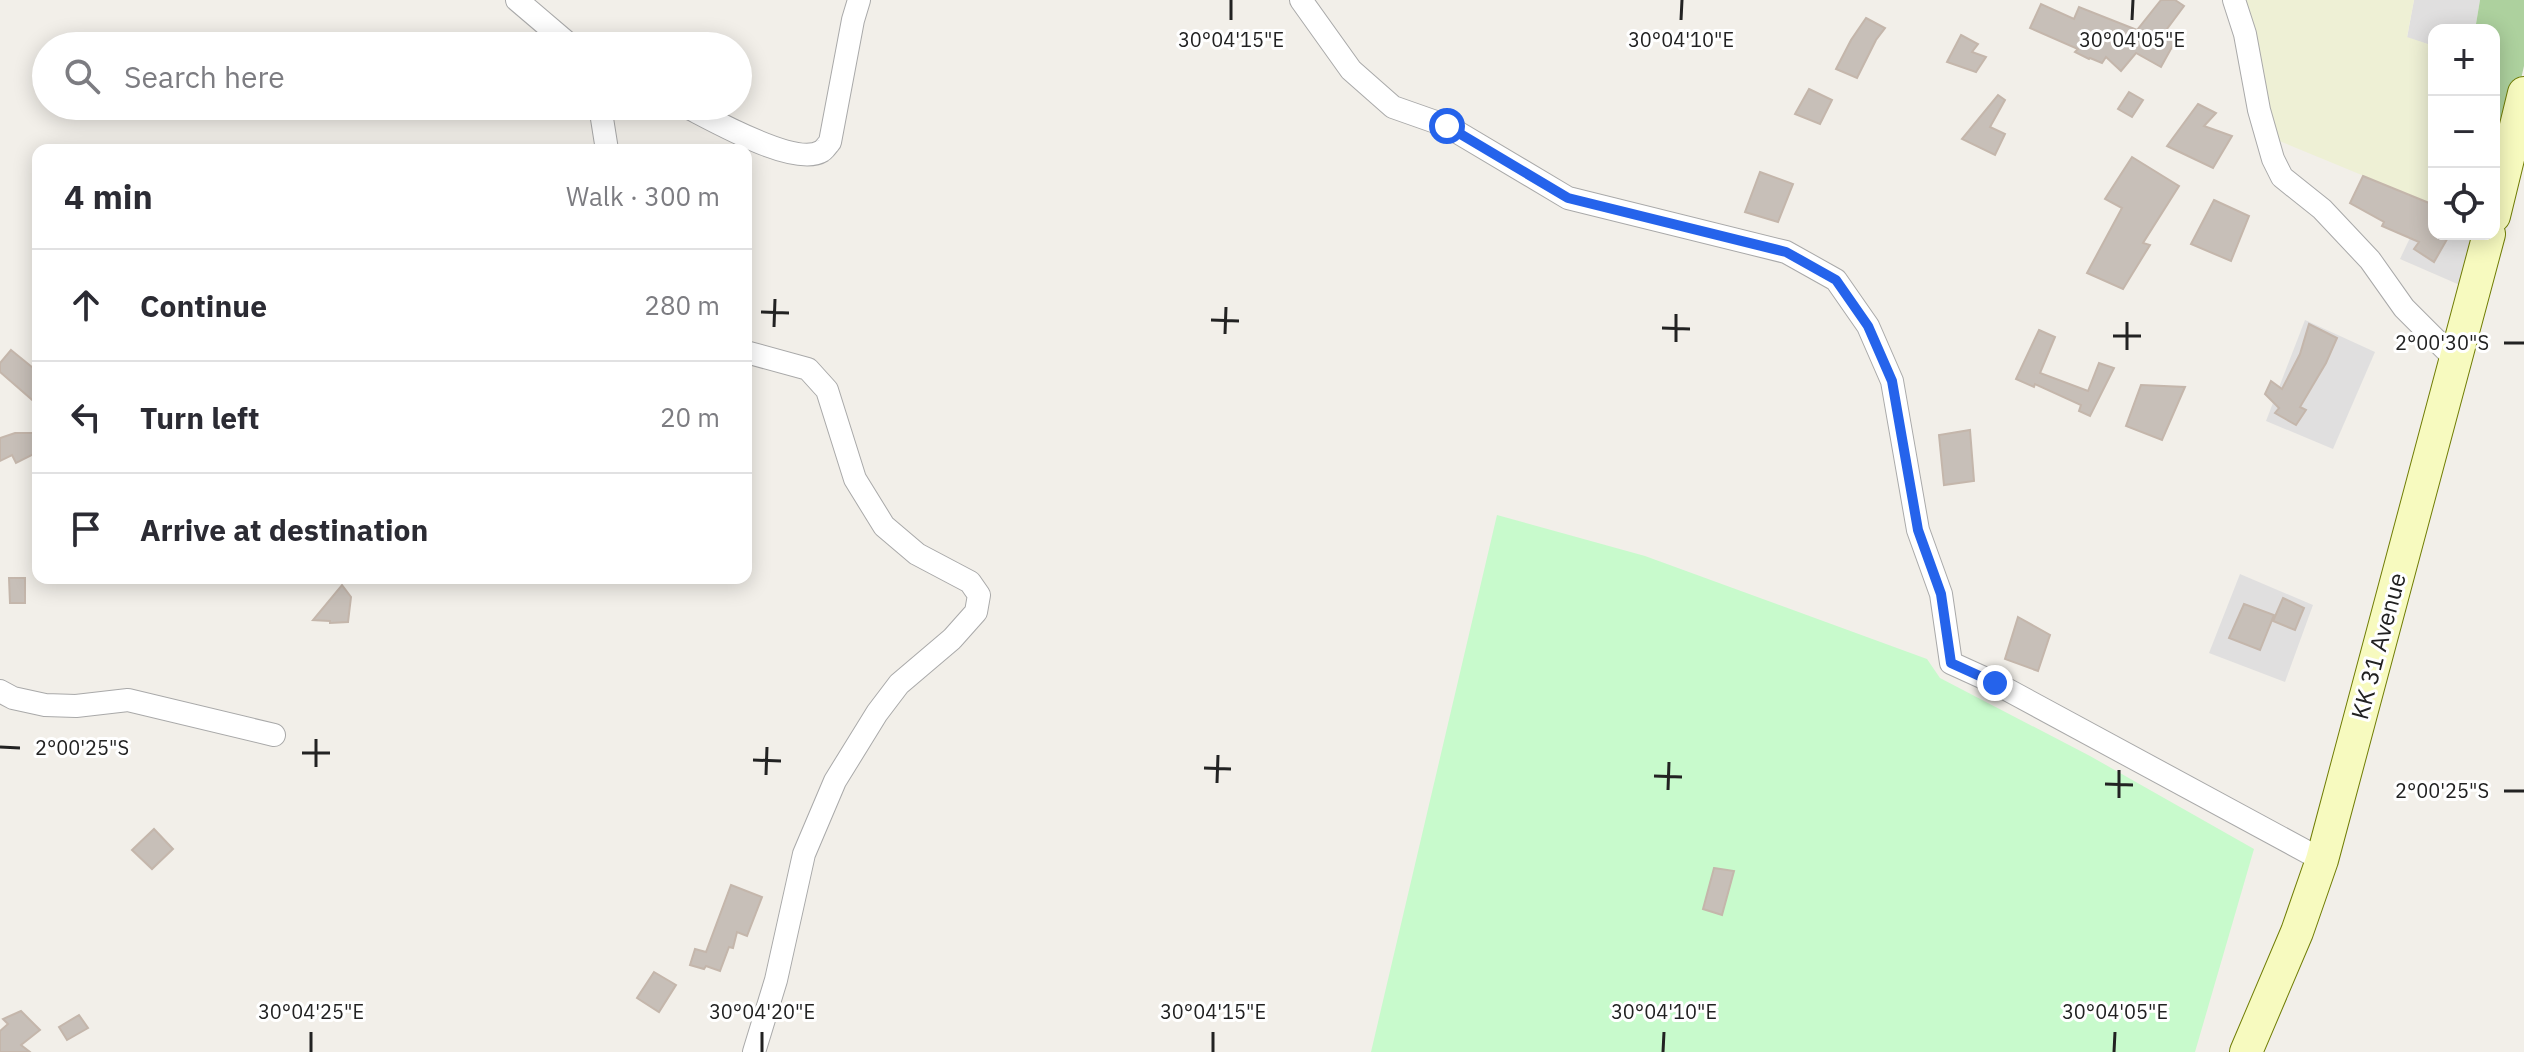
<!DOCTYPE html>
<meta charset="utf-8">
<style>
body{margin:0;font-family:"IBM Plex Sans",sans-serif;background:#f7f7f7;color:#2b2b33}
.controls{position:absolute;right:24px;top:24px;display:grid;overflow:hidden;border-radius:16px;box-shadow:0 4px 20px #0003}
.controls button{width:72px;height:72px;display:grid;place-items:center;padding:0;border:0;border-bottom:2px solid #e1e1e2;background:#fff;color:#2b2b33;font:40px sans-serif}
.stop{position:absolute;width:24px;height:24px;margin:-18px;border:6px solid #2563eb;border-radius:50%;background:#fff}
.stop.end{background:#2563eb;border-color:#fff;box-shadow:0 2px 8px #0008}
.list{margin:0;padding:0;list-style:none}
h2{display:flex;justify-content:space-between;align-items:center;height:104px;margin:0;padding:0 32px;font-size:34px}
h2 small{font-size:26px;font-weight:400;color:#7c7c81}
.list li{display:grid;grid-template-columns:52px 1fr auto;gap:24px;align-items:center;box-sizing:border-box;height:112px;padding:0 32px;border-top:2px solid #e1e1e2}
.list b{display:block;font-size:30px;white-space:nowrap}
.list em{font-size:26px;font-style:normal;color:#7c7c81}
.icon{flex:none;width:44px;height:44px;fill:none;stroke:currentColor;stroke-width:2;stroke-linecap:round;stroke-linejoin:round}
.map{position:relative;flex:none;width:2524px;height:1052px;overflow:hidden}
.search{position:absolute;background:#fff;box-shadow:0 4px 20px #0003;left:32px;top:32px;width:720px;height:88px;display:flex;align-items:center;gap:20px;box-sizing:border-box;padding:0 28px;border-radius:44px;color:#7c7c81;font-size:30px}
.panel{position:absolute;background:#fff;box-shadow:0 4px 20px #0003;left:32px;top:144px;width:720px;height:440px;border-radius:16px}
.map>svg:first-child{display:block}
.residential{fill:#e0dfdf}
.farmland{fill:#eef0d5}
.forest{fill:#add19e}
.park{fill:#c8facc}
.building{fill:#c7bfb8;stroke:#c4b6ab;stroke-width:2}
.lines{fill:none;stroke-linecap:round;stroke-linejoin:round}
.minor-casing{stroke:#a9a9a9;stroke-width:24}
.secondary-casing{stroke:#707d05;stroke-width:34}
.minor{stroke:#fff;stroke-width:22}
.secondary{stroke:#f7fabf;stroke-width:32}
.route{stroke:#2563eb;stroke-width:10}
.ticks{fill:none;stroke:#222;stroke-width:3}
.labels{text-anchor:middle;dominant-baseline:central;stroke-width:6;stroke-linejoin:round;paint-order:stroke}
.street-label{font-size:24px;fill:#222;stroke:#fff}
.ticks-label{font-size:20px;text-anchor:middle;fill:#222;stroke:#fff;stroke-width:6;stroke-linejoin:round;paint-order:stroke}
</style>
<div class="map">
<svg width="2524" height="1052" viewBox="0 0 2524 1052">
<rect width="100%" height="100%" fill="#f2efe9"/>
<!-- residential -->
<g class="residential">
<path d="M 2414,0 L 2480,0 L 2475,30 L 2434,30 L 2434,46 L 2407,38 Z"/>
<path d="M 2427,202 L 2434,205 L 2434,234 L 2485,234 L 2469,289 L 2400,259 Z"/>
<path d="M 2305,320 L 2375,352 L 2333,449 L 2266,421 Z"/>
<path d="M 2240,574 L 2313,605 L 2285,682 L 2209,653 Z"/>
</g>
<!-- farmland -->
<path class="farmland" d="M 2225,0 L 2414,0 L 2407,37 L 2434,46 L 2434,178 L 2427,202 L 2260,133 Z"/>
<!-- forest -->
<path class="forest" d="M 2480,0 L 2524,0 L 2524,66 L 2494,196 L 2494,30 L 2475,30 Z"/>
<!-- park -->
<path class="park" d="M 1497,515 L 1645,556 L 1927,659 L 1940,678 L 2090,756 L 2254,849 L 2195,1052 L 1371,1052 Z"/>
<!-- building -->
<g class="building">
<path d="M 2161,0 L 2175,0 L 2184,6 L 2167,29 L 2178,36 L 2161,67 L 2136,53 L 2121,71 L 2106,57 L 2102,63 L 2090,58 L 2089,59 L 2075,52 L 2078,49 L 2030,28 L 2041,4 L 2074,19 L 2079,7 L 2137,30 Z"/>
<path d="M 1866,18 L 1885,28 L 1876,40 L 1857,78 L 1836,69 L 1851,40 Z"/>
<path d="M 1961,35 L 1978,44 L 1972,52 L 1986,57 L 1976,72 L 1947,62 Z"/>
<path d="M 1809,89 L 1832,100 L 1820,124 L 1795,114 Z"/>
<path d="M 2129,92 L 2143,100 L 2132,117 L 2118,109 Z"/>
<path d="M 1998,95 L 2005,100 L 1990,127 L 2005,134 L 1995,155 L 1962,139 Z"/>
<path d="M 2198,104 L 2216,113 L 2204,126 L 2232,136 L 2213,168 L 2167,146 Z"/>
<path d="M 2132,157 L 2179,186 L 2143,243 L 2150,245 L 2123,289 L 2087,273 L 2122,208 L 2105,199 Z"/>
<path d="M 1760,172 L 1793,184 L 1778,222 L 1745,212 Z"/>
<path d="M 2363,176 L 2434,205 L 2434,234 L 2450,234 L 2434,262 L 2414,249 L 2419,242 L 2382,226 L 2384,222 L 2350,203 Z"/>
<path d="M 2214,200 L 2249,216 L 2231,261 L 2191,244 Z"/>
<path d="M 2309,324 L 2337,338 L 2326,363 L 2300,407 L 2306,410 L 2296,425 L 2275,413 L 2279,408 L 2265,394 L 2271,381 L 2282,389 L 2300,354 Z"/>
<path d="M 2039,330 L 2055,337 L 2040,373 L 2088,391 L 2099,363 L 2114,368 L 2090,416 L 2079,411 L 2081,405 L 2035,384 L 2034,387 L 2016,379 Z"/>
<path d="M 11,350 L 38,372 L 38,405 L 0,372 L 0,363 Z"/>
<path d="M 2141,385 L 2185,387 L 2162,440 L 2126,426 Z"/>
<path d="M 1970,430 L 1974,481 L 1944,485 L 1939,435 Z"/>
<path d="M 15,433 L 38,433 L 38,452 L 16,463 L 12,455 L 0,461 L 0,438 Z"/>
<path d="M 9,578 L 25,578 L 25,603 L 10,603 Z"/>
<path d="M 342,585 L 351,597 L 348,622 L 330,623 L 330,621 L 313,620 Z"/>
<path d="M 2283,598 L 2304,608 L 2295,630 L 2273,621 Z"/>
<path d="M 2244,604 L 2274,615 L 2260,650 L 2229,638 Z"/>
<path d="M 2018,617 L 2050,635 L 2038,671 L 2005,659 Z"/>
<path d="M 154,829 L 173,849 L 152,869 L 132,850 Z"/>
<path d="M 1714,868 L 1734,871 L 1722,915 L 1703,909 Z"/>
<path d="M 731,885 L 762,897 L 747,936 L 737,932 L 733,948 L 729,947 L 720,971 L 706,966 L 704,969 L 690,965 L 695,949 L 706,952 Z"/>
<path d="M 654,972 L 676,985 L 659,1012 L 637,998 Z"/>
<path d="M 21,1011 L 40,1030 L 21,1045 L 30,1052 L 0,1052 L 0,1031 L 8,1024 L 3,1019 Z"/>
<path d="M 79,1015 L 88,1028 L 67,1040 L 59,1027 Z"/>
</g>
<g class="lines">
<defs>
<g id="minor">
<path d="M 517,0 L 571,46"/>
<path d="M 1301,0 L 1351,70 L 1393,107 L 1447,126 L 1568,198 L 1786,252 L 1836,280 L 1868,326 L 1892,381 L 1918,530 L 1941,594 L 1951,663 L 1995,683 L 2322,860"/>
<path d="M 2234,0 L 2245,34 L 2259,110 L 2273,159 L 2282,177 L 2322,209 L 2370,260 L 2404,308 L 2455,359"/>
<path d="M 600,106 L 607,150"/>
<path d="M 685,106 C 711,119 795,168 822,151 C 823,151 829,143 830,142 L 853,20 L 859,0"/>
<path d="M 746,352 L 808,369 L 827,390 L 855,479 L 884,526 L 917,554 L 970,582 L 979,595 L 976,612 L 952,639 L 899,684 L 877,713 L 835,781 L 804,854 L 776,980 L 754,1052"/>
<path d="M 0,691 L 13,698 L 45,705 L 76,706 L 128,700 L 274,735"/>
</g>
<g id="secondary">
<path d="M 2494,216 L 2524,93"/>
<path d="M 2246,1052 L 2297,932 L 2322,860 L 2489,234"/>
</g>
</defs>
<!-- minor casing -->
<use href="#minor" class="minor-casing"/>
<!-- secondary casing -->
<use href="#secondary" class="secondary-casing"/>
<!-- minor -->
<use href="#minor" class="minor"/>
<!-- secondary -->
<use href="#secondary" class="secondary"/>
</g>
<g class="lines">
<!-- route -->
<path class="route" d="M 1447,126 L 1568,198 L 1786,252 L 1836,280 L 1868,326 L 1892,381 L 1918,530 L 1941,594 L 1951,663 L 1995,683"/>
</g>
<!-- ticks -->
<path class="ticks" d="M 1231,20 L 1231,0M 1681,20 L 1682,0M 2132,20 L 2133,0M 761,312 L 789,313M 1211,320 L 1239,321M 774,327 L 775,299M 1662,328 L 1690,329M 1225,334 L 1226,307M 2113,336 L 2141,336M 1676,342 L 1676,314M 2504,343 L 2524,343M 2127,350 L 2127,322M 0,747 L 20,748M 302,753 L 330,753M 753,760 L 781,761M 316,767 L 316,739M 1204,768 L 1231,769M 766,775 L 767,747M 1654,776 L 1682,777M 1217,783 L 1218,755M 2105,784 L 2133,785M 1668,790 L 1669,762M 2504,791 L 2524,791M 2119,798 L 2119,770M 311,1052 L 311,1032M 762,1052 L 762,1032M 1213,1052 L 1213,1032M 1663,1052 L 1664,1032M 2114,1052 L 2115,1032"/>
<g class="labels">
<!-- street labels -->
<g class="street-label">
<text transform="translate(2378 646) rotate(-75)">KK 31 Avenue</text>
</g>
</g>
<g class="ticks-label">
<text x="1231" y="47">30°04'15"E</text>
<text x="1681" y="47">30°04'10"E</text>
<text x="2132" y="47">30°04'05"E</text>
<text x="2442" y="350">2°00'30"S</text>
<text x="82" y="755">2°00'25"S</text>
<text x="2442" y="798">2°00'25"S</text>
<text x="311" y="1019">30°04'25"E</text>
<text x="762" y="1019">30°04'20"E</text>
<text x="1213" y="1019">30°04'15"E</text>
<text x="1664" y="1019">30°04'10"E</text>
<text x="2115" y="1019">30°04'05"E</text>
</g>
</svg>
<div class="controls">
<button>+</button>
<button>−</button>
<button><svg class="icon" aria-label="locate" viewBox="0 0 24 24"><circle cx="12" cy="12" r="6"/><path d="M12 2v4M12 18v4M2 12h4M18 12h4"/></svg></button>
</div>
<div class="stop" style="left:1447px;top:126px"></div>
<div class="stop end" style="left:1995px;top:683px"></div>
<div class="search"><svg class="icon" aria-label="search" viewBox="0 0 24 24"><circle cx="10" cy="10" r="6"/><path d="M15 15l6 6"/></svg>Search here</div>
<section class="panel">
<h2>4 min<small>Walk · 300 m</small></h2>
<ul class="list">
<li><svg class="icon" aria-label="ahead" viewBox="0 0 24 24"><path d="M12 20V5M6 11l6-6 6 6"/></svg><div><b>Continue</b></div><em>280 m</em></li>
<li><svg class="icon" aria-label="left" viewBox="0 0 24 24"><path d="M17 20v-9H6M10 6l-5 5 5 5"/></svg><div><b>Turn left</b></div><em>20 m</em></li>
<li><svg class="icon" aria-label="arrive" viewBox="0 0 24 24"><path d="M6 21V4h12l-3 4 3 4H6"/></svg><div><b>Arrive at destination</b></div></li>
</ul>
</section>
</div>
